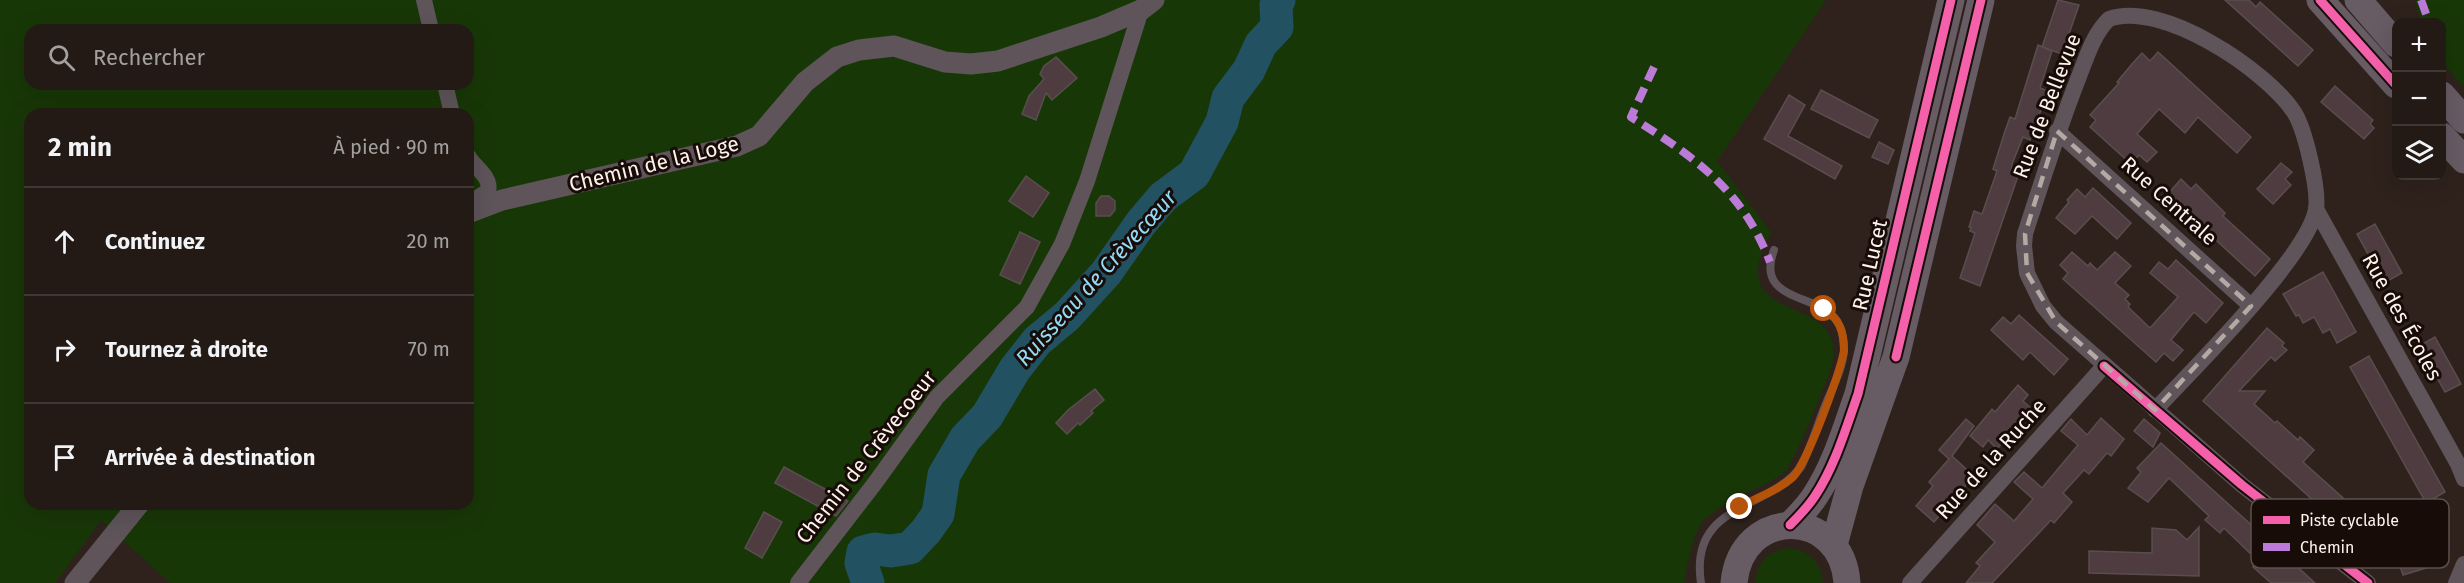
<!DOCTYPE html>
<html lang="fr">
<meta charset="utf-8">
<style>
body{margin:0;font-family:"Fira Sans",sans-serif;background:#2b231e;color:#f1f3f6}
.controls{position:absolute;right:18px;top:18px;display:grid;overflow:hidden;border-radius:12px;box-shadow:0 6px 24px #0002}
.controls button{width:54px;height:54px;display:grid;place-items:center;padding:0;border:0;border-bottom:2px solid #403834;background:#231a15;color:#f1f3f6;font:30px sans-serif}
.stop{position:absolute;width:18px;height:18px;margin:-14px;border:4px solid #b45309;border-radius:50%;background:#fff}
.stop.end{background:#b45309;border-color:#fff;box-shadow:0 2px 6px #0008}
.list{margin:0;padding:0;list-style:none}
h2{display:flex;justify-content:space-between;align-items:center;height:78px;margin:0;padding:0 24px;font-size:26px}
h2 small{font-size:20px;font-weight:400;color:#a3a1a0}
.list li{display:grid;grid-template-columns:39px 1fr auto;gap:18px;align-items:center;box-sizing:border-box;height:108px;padding:0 24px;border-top:2px solid #403834}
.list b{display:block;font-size:22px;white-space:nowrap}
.list em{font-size:20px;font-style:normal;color:#a3a1a0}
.icon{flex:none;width:33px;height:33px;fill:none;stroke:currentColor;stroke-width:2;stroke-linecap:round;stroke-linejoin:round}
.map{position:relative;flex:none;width:2464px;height:583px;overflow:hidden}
.search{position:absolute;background:#231a15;box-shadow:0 6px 24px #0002;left:24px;top:24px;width:450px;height:66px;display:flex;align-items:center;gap:15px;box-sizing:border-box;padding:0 21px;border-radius:18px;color:#a3a1a0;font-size:22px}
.panel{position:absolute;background:#231a15;box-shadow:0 6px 24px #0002;left:24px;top:108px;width:450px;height:402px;border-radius:18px}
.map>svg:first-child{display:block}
.green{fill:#183707;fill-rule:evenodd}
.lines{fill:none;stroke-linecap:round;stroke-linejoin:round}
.river{stroke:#225162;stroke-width:33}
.building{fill:#4f3c41;stroke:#594e4e;stroke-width:1.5}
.service{stroke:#5e545a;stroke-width:8}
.minor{stroke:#5e545a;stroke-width:16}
.tertiary{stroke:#5e545a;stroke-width:21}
.primary{stroke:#675b64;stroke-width:27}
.quiet{stroke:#bd7bd9;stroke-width:8;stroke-dasharray:15 8;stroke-linecap:butt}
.cycleway-casing{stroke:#170c07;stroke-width:13}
.cycleway{stroke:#f560ab;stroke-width:9}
.route{stroke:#b45309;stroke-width:8}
.marked{fill:none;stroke:#b6a9a3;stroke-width:4.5;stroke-dasharray:12 8;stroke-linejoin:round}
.labels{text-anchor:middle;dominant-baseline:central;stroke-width:6;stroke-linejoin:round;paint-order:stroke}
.street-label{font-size:21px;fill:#fff1eb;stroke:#170c07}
.water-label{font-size:22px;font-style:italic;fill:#93daf7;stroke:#170c07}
.key{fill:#170c07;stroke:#5d514b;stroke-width:1.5}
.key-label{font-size:16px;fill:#fff1eb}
</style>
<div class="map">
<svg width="2464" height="583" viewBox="0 0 2464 583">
<rect width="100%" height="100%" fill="#2f221c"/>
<!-- green -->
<g class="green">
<path d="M 0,0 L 1826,0 L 1717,161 L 1771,232 C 1765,245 1757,260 1758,275 C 1761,318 1847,304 1832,364 C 1829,377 1794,462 1787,469 C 1777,480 1761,486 1748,492 C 1737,498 1709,513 1702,522 C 1691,540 1688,563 1684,583 L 170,583 L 101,520 L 55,583 L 0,583 ZM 30,30 L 468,30 L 468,84 L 30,84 ZM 30,114 L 468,114 L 468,504 L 30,504 Z"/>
<path d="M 2415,0 L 2464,0 L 2464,88 L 2442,61 L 2442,22 L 2421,22 Z"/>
<path d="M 1789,548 C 1809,551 1821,562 1823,583 L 1755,583 C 1757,562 1769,551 1789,548 Z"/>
</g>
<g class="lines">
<!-- river -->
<path class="river" d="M 868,583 L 861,563 L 863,552 L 875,549 L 891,551 L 910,548 L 926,531 L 938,514 L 944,475 L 965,439 L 987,416 L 1015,369 L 1037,341 L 1067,316 L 1106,273 L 1141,223 L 1163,197 L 1194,174 L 1222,122 L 1228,98 L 1249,70 L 1261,44 L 1277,27 L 1276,5 L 1279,0"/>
</g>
<!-- building -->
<g class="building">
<path d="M 2058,0 L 2079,5 L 2062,54 L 2042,47 Z"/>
<path d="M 2225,0 L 2249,0 L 2256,7 L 2260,2 L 2313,50 L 2298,66 Z"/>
<path d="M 2038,45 L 2052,51 L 2040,88 L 2048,91 L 2030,140 L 2023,137 L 2012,164 L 2011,174 L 2018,176 L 1980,286 L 1960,278 L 1975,233 L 1970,231 L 1971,227 L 1969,227 L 1974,211 L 1982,214 L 1997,171 L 1993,169 L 2005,131 L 2010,117 L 2015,119 Z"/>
<path d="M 2158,52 L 2251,137 L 2237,153 L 2198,117 L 2185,133 L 2159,109 L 2137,134 L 2157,152 L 2147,162 L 2139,155 L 2131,164 L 2090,127 L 2096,120 L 2090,115 L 2119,83 L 2117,82 L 2132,64 L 2142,53 L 2150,61 Z"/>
<path d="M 1056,57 L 1077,78 L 1052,100 L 1046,93 L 1036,120 L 1022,114 L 1029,96 L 1044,79 L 1040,74 L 1044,66 Z"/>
<path d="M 2335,86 L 2373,120 L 2370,124 L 2374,128 L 2364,139 L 2321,102 Z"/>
<path d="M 1821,90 L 1878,120 L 1869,138 L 1811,109 Z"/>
<path d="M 1789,95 L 1805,105 L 1788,136 L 1842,166 L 1835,179 L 1764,139 Z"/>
<path d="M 1879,142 L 1894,150 L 1888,164 L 1872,157 Z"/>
<path d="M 2281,163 L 2292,172 L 2285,179 L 2291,185 L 2273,204 L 2257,189 Z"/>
<path d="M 1026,176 L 1049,193 L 1033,217 L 1009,201 Z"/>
<path d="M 2181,179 L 2191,189 L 2196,184 L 2225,213 L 2223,216 L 2270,259 L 2255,276 L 2167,195 Z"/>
<path d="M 2093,188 L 2131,223 L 2117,239 L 2092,216 L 2075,234 L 2056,218 L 2069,202 L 2067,200 L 2077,189 L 2085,197 Z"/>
<path d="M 1101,196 L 1109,196 L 1115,201 L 1115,210 L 1110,216 L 1096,216 L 1096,203 Z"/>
<path d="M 2375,224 L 2402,273 L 2384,283 L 2357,234 Z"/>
<path d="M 1020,232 L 1040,242 L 1020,284 L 1000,275 Z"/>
<path d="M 2072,252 L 2088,266 L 2090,263 L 2097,270 L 2115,252 L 2131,266 L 2115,283 L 2129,295 L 2125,299 L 2130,304 L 2128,307 L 2150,328 L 2178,297 L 2150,273 L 2159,262 L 2168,269 L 2176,260 L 2223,303 L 2206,323 L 2194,312 L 2171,340 L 2183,350 L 2173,361 L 2164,353 L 2156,362 L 2063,279 L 2068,273 L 2060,265 Z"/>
<path d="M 2323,272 L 2356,332 L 2337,343 L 2330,329 L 2323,333 L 2314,317 L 2303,323 L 2299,315 L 2296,316 L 2283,294 Z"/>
<path d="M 2019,315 L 2068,359 L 2054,375 L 2030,352 L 2023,360 L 1991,330 L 2003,317 L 2011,324 Z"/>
<path d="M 2267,328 L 2284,343 L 2282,346 L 2287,350 L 2275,361 L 2271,357 L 2239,391 L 2265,391 L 2254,404 L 2275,423 L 2277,421 L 2298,440 L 2300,437 L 2314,450 L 2303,462 L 2371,523 L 2356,539 L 2203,401 Z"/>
<path d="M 2435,337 L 2461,384 L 2445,392 L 2419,346 Z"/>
<path d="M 2369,356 L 2445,492 L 2426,503 L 2350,367 Z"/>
<path d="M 2018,385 L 2028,395 L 2023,401 L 2032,409 L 1997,449 L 1988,440 L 1983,447 L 1970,436 L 1992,409 L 1995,412 Z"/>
<path d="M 1095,389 L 1104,400 L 1091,411 L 1093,413 L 1080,425 L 1078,423 L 1067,434 L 1056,423 L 1068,410 Z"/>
<path d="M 2101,418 L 2124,439 L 2111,456 L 2107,453 L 2089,474 L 2084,470 L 2063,493 L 2072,502 L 2054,523 L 2051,520 L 1992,583 L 1966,583 L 1980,566 L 1976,563 L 1995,542 L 1977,525 L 1995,504 L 2014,521 L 2033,499 L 2014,482 L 2024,472 L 2042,488 L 2078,445 L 2061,431 L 2071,419 L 2087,435 Z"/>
<path d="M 1966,419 L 1974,426 L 1952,456 L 1974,476 L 1934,522 L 1916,506 L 1933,486 L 1929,482 L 1949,459 L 1939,450 Z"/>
<path d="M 2144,419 L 2160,433 L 2153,447 L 2134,431 Z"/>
<path d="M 2161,443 L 2291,561 L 2315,583 L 2271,583 L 2253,567 L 2258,561 L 2224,528 L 2220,533 L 2205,520 L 2209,516 L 2169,478 L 2148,502 L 2128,488 L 2141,472 L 2137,468 Z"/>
<path d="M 784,467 L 806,479 L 848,501 L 836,516 L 775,483 Z"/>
<path d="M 764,512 L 782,522 L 762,558 L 745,548 Z"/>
<path d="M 2199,527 L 2199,576 L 2089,573 L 2089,551 L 2152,553 L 2152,528 L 2176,530 L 2187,540 Z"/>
<path d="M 2430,544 L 2436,565 L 2403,575 L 2396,554 Z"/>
</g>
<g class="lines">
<!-- service -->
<path class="service" d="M 1701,583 C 1689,503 1766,512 1801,467 C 1810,449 1816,430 1823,411 C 1830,392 1843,370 1844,350 C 1844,342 1843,334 1840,327 C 1827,291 1753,306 1774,250"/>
<!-- minor -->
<g class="minor">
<path d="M 424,0 L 431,30"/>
<path d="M 445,84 L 452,114"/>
<path d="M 2057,131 L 2251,306"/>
<path d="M 468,156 C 475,168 492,177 488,191 L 468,204"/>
<path d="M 2316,209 L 2458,464 L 2464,479"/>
<path d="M 2155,410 C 2192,370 2308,256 2316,209 C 2319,189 2305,129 2294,112 C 2266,70 2162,0 2109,19 C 2093,34 2086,59 2078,79 C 2058,130 2042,181 2025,234 L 2024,246 L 2027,273 L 2043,306 L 2056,322 L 2242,485 L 2368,583"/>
<path d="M 798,583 L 875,483 L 937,397 L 1027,307 L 1062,244 L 1087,181 L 1141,10"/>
<path d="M 1910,583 L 2104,366"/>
<path d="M 2456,583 L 2464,564"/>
</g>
<!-- tertiary -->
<g class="tertiary">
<path d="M 468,213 L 502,200 L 737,146 L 759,136 L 805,82 L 837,57 L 859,50 L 894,46 L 945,62 L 971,64 L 998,61 L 1101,27 L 1141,10 L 1154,0"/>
<path d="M 75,583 L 139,504"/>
</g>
<!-- primary -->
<g class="primary">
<path d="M 2320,0 L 2396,85"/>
<path d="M 2358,0 L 2396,44"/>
<path d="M 2442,95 L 2464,120"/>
<path d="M 2442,136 L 2464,160"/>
<path d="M 1790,525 C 1799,516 1808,507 1815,496 C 1835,466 1846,428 1858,394 L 1951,0"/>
<path d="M 1834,545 L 1850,486 L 1896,357 L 1981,0"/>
<path d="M 1734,583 C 1741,506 1842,507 1847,583"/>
</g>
<!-- quiet -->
<g class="quiet">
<path d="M 2421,0 L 2429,22"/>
<path d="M 2442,55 L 2442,59"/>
<path d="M 1654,67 L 1631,117 C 1694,157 1742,189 1770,262"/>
</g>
<defs>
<g id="cycleway">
<path d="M 2320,0 L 2396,85"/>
<path d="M 1896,357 L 1981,0"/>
<path d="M 2104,366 L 2242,485 L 2368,583"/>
<path d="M 1790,525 C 1799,516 1808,507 1815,496 C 1835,466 1846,428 1858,394 L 1951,0"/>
</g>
</defs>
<!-- cycleway casing -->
<use href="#cycleway" class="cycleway-casing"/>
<!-- cycleway -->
<use href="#cycleway" class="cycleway"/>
</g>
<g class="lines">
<!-- route -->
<path class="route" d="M 1740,507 C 1757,497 1778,491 1793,477 C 1808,461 1839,375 1844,351 C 1844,332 1840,319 1824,309"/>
</g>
<!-- marked area -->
<path class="marked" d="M 2057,131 L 2251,306 L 2155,410 L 2056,322 L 2027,273 L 2025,234 Z"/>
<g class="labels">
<!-- street labels -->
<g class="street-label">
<text transform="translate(2047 106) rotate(-69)">Rue de Bellevue</text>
<text transform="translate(654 164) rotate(-14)">Chemin de la Loge</text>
<text transform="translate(2169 201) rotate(42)">Rue Centrale</text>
<text transform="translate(1870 265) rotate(-77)">Rue Lucet</text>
<text transform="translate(2402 317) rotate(61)">Rue des Écoles</text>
<text transform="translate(866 457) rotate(-52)">Chemin de Crèvecoeur</text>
<text transform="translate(1991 459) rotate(-48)">Rue de la Ruche</text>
</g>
<!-- water labels -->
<g class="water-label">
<text transform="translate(1096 278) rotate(-48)">Ruisseau de Crèvecœur</text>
</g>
</g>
<!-- legend -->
<rect x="2251" y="499" width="198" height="69" rx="9" class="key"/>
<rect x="2263" y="516" width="27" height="8" fill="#f560ab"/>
<rect x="2263" y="543" width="27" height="8" fill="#bd7bd9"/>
<g class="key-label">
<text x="2300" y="526">Piste cyclable</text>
<text x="2300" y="553">Chemin</text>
</g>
</svg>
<div class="controls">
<button>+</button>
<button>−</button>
<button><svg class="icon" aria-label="layers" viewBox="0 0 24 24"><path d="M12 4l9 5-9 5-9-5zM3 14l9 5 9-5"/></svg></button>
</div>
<div class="stop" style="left:1824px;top:309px"></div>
<div class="stop end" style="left:1740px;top:507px"></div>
<div class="search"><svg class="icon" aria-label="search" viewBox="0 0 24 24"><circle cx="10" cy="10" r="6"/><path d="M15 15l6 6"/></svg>Rechercher</div>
<section class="panel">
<h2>2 min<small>À pied · 90 m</small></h2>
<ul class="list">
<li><svg class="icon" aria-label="ahead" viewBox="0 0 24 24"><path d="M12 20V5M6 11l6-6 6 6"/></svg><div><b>Continuez</b></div><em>20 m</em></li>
<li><svg class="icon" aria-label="right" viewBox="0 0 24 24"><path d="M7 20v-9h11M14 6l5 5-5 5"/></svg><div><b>Tournez à droite</b></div><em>70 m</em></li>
<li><svg class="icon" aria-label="arrive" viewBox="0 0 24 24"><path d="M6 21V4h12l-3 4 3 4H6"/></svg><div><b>Arrivée à destination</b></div></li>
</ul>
</section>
</div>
